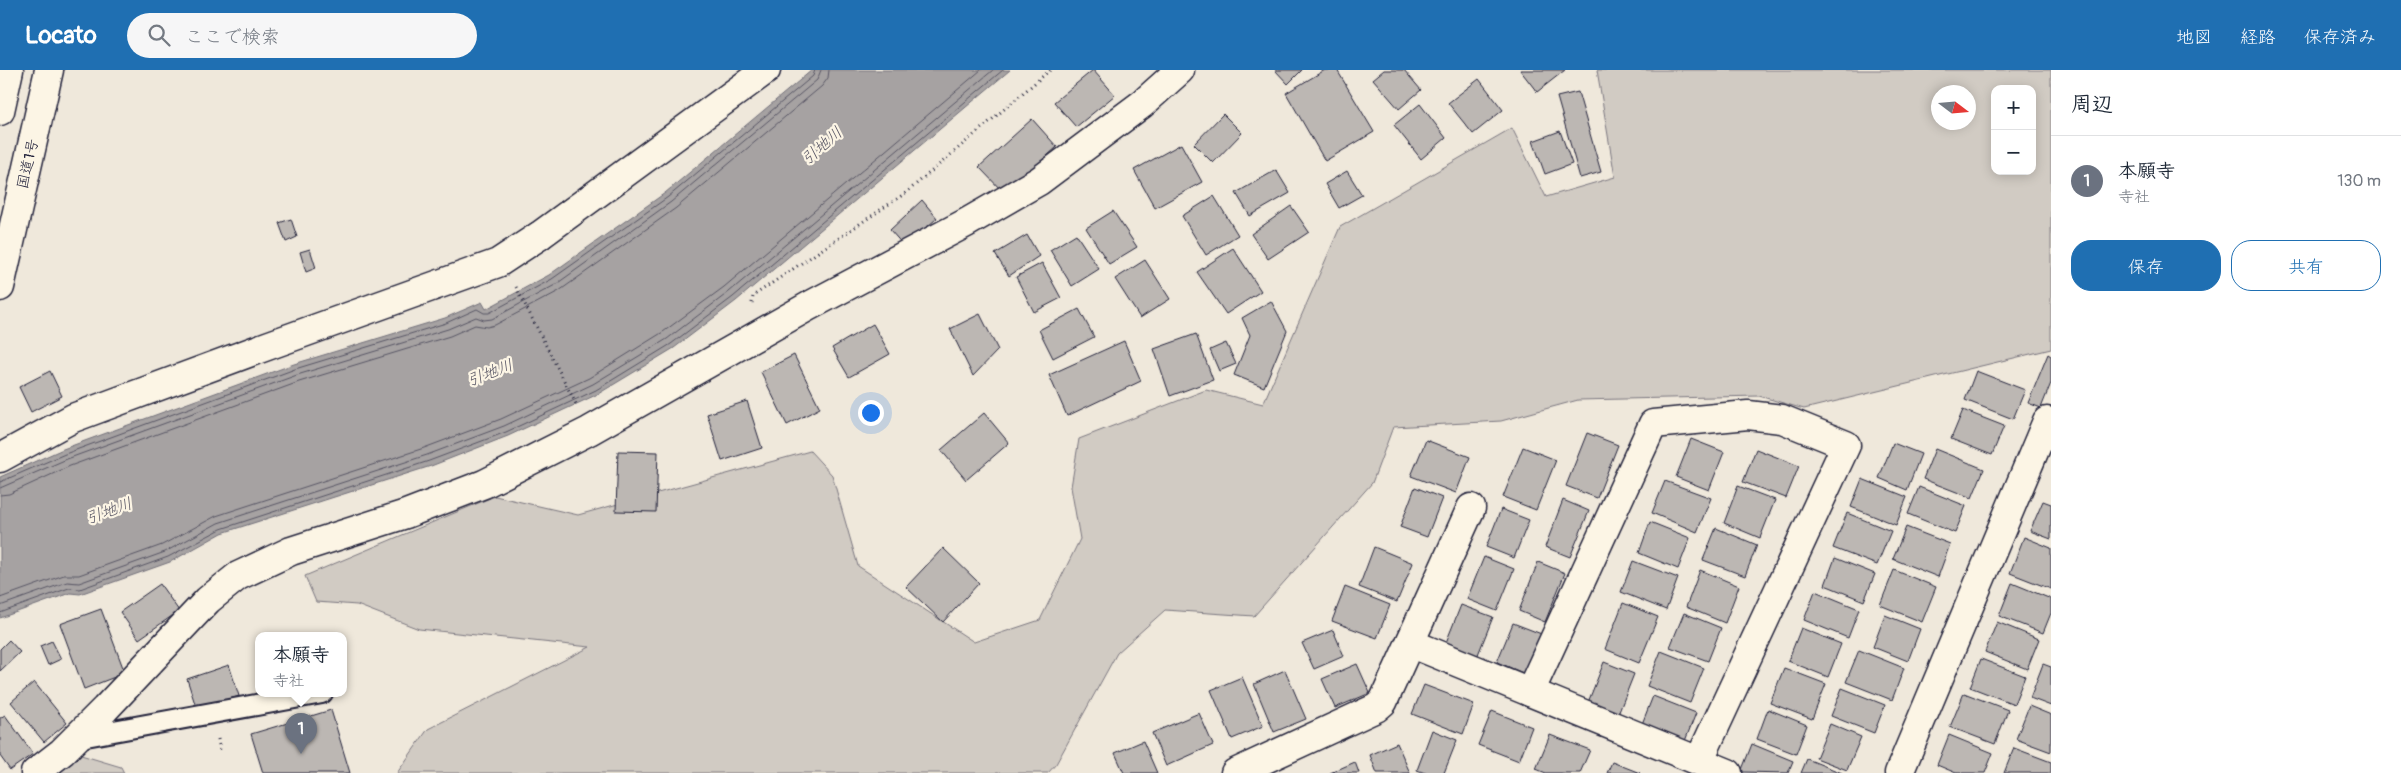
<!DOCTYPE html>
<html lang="ja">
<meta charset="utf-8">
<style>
body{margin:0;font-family:Pangolin,"Klee One",sans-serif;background:#f6f6f7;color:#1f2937}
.controls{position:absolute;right:15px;top:15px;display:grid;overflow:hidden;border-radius:10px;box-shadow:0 2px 12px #0003}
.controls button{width:45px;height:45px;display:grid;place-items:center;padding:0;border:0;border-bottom:1px solid #e0e1e3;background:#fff;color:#1f2937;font:25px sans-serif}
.compass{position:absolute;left:1931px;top:15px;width:45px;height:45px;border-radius:50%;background:#fff;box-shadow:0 2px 12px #0003;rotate:106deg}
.you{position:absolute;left:870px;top:342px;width:18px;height:18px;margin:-12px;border:4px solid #fff;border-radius:50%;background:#1a73e8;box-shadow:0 0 0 8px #1a73e833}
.badge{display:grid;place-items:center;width:32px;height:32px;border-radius:50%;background:#1f6fb2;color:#fff;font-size:16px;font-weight:700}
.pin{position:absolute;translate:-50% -41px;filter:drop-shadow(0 1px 2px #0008)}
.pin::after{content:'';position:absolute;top:26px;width:18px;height:15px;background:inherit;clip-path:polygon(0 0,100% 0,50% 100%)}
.popup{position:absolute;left:255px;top:562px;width:92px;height:65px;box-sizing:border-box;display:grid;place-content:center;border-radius:10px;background:#fff;filter:drop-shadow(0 1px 4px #0005);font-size:16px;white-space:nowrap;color:#747a83}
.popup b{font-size:19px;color:#1f2937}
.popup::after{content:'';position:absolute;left:50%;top:100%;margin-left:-10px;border:10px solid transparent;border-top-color:#fff}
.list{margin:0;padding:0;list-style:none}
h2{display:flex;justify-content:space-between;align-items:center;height:65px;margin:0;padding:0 20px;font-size:21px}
h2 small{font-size:16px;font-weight:400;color:#747a83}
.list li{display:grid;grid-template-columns:32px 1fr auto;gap:15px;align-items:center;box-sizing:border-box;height:90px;padding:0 20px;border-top:1px solid #e0e1e3}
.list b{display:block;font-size:19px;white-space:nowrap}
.list p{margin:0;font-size:16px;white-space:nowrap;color:#747a83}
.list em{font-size:16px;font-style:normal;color:#747a83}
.actions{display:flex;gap:10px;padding:15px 20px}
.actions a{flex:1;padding:11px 0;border:1px solid #1f6fb2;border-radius:20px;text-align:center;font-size:18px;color:#1f6fb2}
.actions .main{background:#1f6fb2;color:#fff}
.icon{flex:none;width:28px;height:28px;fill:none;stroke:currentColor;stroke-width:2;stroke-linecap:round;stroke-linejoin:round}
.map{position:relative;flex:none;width:2051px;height:703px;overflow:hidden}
header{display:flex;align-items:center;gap:30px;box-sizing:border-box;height:70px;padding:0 25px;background:#1f6fb2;color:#fff}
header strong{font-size:24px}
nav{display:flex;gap:28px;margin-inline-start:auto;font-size:18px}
.search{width:350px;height:45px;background:#f6f6f7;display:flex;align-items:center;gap:12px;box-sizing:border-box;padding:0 18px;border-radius:28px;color:#747a83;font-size:19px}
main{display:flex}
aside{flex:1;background:#fff}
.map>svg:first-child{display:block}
.green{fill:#d1cbc3;stroke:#7a767f;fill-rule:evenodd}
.water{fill:#a6a2a2;stroke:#716f79}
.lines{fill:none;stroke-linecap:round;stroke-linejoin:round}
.shore{stroke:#575564;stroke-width:1}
.building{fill:#bcb7b3;stroke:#22223b}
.service-casing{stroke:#22223b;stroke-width:24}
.pedestrian-casing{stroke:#22223b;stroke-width:31}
.minor-casing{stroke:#22223b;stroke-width:31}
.trunk-casing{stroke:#22223b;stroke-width:31}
.path{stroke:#22223b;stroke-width:3;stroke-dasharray:1 4;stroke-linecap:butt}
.service{stroke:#fcf5e5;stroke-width:20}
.pedestrian{stroke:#fcf5e5;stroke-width:28}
.minor{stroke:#fcf5e5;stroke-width:28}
.trunk{stroke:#fcf5e5;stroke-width:28}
.labels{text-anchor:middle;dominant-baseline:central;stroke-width:4.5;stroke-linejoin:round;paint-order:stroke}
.street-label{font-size:15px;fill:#22223b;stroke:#fcf5e5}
.water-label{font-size:16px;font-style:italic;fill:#575564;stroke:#fcf5e5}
</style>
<header>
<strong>Locato</strong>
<div class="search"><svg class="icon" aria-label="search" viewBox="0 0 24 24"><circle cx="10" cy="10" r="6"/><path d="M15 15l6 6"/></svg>ここで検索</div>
<nav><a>地図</a><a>経路</a><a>保存済み</a></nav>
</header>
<main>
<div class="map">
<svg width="2051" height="703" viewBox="0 0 2051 703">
<rect width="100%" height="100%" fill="#efe8db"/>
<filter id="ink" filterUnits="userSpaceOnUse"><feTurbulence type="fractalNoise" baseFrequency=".02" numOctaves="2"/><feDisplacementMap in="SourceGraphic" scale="10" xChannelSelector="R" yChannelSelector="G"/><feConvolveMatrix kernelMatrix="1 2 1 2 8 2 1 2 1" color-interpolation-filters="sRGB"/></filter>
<g filter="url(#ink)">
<!-- green -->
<g class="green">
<path d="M 1597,0 L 2051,0 L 2051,279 L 1804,339 L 1759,326 L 1578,330 L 1501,351 L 1393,357 L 1372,413 L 1254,546 L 1165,540 L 1117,583 L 1056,694 L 1048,703 L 397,703 L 428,659 L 590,577 L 419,559 L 357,535 L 316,532 L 305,506 L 495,426 L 578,445 L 810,381 L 832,405 L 858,496 L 974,572 L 1040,550 L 1080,469 L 1071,417 L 1079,369 L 1206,320 L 1263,334 L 1340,157 L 1512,58 L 1546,127 L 1615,107 ZM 1995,19 L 2032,19 L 2032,101 L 1995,101 ZM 1938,22 L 1968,22 L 1968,52 L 1938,52 Z"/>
<path d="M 81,685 L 121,697 L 124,703 L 57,703 Z"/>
</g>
<!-- water -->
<path class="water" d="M 812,0 L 1010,0 L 736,231 L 674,278 L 598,324 L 508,366 L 431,396 L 222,463 L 170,492 L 80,524 L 70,523 L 0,548 L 0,407 L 63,379 L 294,294 L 445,248 L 482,232 L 486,239 L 549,205 L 665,123 Z"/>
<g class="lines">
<!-- shore -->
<g class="shore">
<path d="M 0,412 L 65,384 L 295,299 L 446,253 L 477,239 L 484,243 L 489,243 L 552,209 L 668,127 L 813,6 L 815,0"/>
<path d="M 0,418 L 67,389 L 297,305 L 448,259 L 476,247 L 484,250 L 492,249 L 555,215 L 671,132 L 817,10 L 821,0"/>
<path d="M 0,425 L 9,424 L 70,396 L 299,312 L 450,266 L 475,255 L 487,257 L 495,255 L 559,221 L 676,138 L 822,16 L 828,8 L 829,0"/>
<path d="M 0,528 L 64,505 L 79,505 L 162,475 L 216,446 L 424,378 L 501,349 L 589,308 L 663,262 L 724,217 L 981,0"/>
<path d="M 0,536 L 67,512 L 79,513 L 165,482 L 218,453 L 427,385 L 504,356 L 593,314 L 667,269 L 729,222 L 993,0"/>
<path d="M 0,543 L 69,518 L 80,519 L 168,487 L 221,459 L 429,391 L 506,362 L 596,320 L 671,274 L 733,227 L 1003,0"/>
</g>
</g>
<!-- building -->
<g class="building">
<path d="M 1093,0 L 1115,25 L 1076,57 L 1054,32 Z"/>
<path d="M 1275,0 L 1302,0 L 1288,14 Z"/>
<path d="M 1325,0 L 1337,0 L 1374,62 L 1325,91 L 1286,23 Z"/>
<path d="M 1384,0 L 1404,0 L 1421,20 L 1399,39 L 1373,9 Z"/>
<path d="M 1520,0 L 1565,0 L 1537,22 Z"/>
<path d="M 1479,9 L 1503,40 L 1473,64 L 1448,33 Z"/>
<path d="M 1578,22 L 1601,102 L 1580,108 L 1557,27 Z"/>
<path d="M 1420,34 L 1446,68 L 1421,89 L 1394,55 Z"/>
<path d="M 1223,44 L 1242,63 L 1213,93 L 1194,74 Z"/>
<path d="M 1032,49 L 1057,77 L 1005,124 L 979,97 Z"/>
<path d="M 1560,61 L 1572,94 L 1545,104 L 1533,71 Z"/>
<path d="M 1181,74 L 1202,112 L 1155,138 L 1134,100 Z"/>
<path d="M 1276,100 L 1290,123 L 1250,146 L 1236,123 Z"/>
<path d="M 1347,101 L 1362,125 L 1339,138 L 1325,114 Z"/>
<path d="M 1214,126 L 1238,165 L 1206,185 L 1182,146 Z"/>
<path d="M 922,130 L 937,148 L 905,177 L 890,160 Z"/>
<path d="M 1291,136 L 1309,162 L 1268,189 L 1251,164 Z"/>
<path d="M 1113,141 L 1137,177 L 1109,194 L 1086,158 Z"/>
<path d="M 291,149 L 297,167 L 286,172 L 279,153 Z"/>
<path d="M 1076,164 L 1099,199 L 1072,216 L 1050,180 Z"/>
<path d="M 1027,165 L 1039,186 L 1009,206 L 995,184 Z"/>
<path d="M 1233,178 L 1261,221 L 1226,244 L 1197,202 Z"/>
<path d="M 310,179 L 316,198 L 306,202 L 300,182 Z"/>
<path d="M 1145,190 L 1170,229 L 1140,248 L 1115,209 Z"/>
<path d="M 1042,193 L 1061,228 L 1034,242 L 1016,207 Z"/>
<path d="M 1271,231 L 1287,261 L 1264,317 L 1234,305 L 1250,265 L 1242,248 Z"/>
<path d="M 1079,239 L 1094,267 L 1053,288 L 1039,260 Z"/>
<path d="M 980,244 L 998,280 L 973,306 L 950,259 Z"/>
<path d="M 873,254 L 890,284 L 849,307 L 832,278 Z"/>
<path d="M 1196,264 L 1213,310 L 1170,326 L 1154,279 Z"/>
<path d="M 1124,271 L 1141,311 L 1067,346 L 1049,305 Z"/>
<path d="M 1226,273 L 1236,294 L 1219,301 L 1210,280 Z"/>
<path d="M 2048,284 L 2051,286 L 2051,313 L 2041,338 L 2028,333 Z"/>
<path d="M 794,285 L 820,338 L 787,355 L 761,302 Z"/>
<path d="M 50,301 L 62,326 L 31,342 L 19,317 Z"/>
<path d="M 1976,301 L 2025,320 L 2013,349 L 1965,330 Z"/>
<path d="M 747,331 L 762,378 L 722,391 L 707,344 Z"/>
<path d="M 1963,340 L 2004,356 L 1992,385 L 1951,369 Z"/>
<path d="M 984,343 L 1009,373 L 966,410 L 941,380 Z"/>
<path d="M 1587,363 L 1618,375 L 1597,428 L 1566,416 Z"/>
<path d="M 1691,369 L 1724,382 L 1709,420 L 1676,407 Z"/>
<path d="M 1426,370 L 1470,387 L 1456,423 L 1411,406 Z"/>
<path d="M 1893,373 L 1921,384 L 1907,420 L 1879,408 Z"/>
<path d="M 1523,377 L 1556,390 L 1536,440 L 1503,427 Z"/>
<path d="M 1756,379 L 1799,396 L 1786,428 L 1743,412 Z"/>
<path d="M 1935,379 L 1984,399 L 1972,428 L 1923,409 Z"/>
<path d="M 618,381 L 658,382 L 656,442 L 616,441 Z"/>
<path d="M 1862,409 L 1907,427 L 1896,455 L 1851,437 Z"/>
<path d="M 1665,411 L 1711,428 L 1697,462 L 1652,443 Z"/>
<path d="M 1738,416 L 1775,430 L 1760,468 L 1724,453 Z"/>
<path d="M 1415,417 L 1442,428 L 1427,467 L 1400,457 Z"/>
<path d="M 1919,417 L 1966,436 L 1955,463 L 1908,444 Z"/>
<path d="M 1563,430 L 1589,441 L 1570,487 L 1545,477 Z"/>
<path d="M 2043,431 L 2051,434 L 2051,469 L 2030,461 Z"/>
<path d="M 1501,439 L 1529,450 L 1514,488 L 1486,477 Z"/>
<path d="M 1847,443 L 1891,461 L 1877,495 L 1833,478 Z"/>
<path d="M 1650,452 L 1690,468 L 1678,499 L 1639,483 Z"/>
<path d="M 1906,457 L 1950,474 L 1938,507 L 1893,489 Z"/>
<path d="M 1716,458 L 1757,475 L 1745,506 L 1703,490 Z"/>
<path d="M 2024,467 L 2051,478 L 2051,519 L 2010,503 Z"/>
<path d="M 1374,477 L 1413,493 L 1397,532 L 1359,517 Z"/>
<path d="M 943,478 L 979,513 L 943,552 L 906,517 Z"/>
<path d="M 1484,487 L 1514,499 L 1497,541 L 1467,529 Z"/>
<path d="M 1835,488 L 1875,504 L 1864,531 L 1825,515 Z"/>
<path d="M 1633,491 L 1678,508 L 1666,540 L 1621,522 Z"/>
<path d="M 1538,492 L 1565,503 L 1545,552 L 1519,541 Z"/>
<path d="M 1700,500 L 1739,516 L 1725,553 L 1686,537 Z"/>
<path d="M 1894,500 L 1936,517 L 1922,552 L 1880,535 Z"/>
<path d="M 2012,513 L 2051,529 L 2051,543 L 2043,563 L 1999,546 Z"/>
<path d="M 160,514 L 179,541 L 139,569 L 120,542 Z"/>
<path d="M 1345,517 L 1390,535 L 1377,568 L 1332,551 Z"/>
<path d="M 1815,521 L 1859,539 L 1848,568 L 1804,550 Z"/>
<path d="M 1623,533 L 1658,547 L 1639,593 L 1605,579 Z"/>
<path d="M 1461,535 L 1493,547 L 1475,592 L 1443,580 Z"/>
<path d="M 101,539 L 125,603 L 84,619 L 60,554 Z"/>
<path d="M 1684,543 L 1721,558 L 1708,591 L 1670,577 Z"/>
<path d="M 1885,545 L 1920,559 L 1908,591 L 1873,577 Z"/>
<path d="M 1997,552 L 2039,569 L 2027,599 L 1985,582 Z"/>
<path d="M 1513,553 L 1544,565 L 1528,605 L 1497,592 Z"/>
<path d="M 1801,558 L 1841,574 L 1828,607 L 1788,591 Z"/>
<path d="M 1333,560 L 1344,586 L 1314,599 L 1302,573 Z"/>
<path d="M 9,570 L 20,582 L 0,601 L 0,579 Z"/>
<path d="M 52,571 L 61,589 L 48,595 L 40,576 Z"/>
<path d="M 1859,580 L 1904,598 L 1892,630 L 1846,612 Z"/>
<path d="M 1661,581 L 1704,598 L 1690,633 L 1647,616 Z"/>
<path d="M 1981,589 L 2025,606 L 2014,634 L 1970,617 Z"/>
<path d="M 1604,592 L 1634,604 L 1617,647 L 1587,635 Z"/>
<path d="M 1357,594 L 1370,623 L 1335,638 L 1322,609 Z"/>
<path d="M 2043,594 L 2051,597 L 2051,636 L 2030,628 Z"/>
<path d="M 229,595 L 239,626 L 197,640 L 187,609 Z"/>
<path d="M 1784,598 L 1826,614 L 1812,649 L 1770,633 Z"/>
<path d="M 1285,600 L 1306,649 L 1274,662 L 1254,614 Z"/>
<path d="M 1242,607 L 1263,656 L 1232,669 L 1211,620 Z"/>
<path d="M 34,612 L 67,653 L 44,672 L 11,632 Z"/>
<path d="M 1424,615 L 1474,634 L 1463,664 L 1412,644 Z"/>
<path d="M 1842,618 L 1885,635 L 1874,663 L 1831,646 Z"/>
<path d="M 1964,623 L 2008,640 L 1995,674 L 1950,657 Z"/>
<path d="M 1653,626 L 1696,643 L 1683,676 L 1640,659 Z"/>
<path d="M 2029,636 L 2051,645 L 2051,682 L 2016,669 Z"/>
<path d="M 1768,639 L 1807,655 L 1796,684 L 1757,669 Z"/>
<path d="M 331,640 L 350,703 L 263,703 L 251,664 Z"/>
<path d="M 1492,641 L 1532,657 L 1519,691 L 1478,675 Z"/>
<path d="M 1199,643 L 1213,675 L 1166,696 L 1152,663 Z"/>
<path d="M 5,645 L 33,684 L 10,700 L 0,686 L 0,648 Z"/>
<path d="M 1830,654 L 1861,667 L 1847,700 L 1816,688 Z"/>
<path d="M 1432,660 L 1457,670 L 1444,703 L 1425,703 L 1417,700 Z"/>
<path d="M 1550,665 L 1590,680 L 1580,703 L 1546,703 L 1536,699 Z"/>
<path d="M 1949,665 L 1993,683 L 1985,703 L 1956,703 L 1937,695 Z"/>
<path d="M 1143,671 L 1157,703 L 1124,703 L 1115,683 Z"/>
<path d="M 1397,673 L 1410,703 L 1377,703 L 1370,685 Z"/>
<path d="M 1752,674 L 1793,691 L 1788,703 L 1741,702 Z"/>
<path d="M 2014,678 L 2051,692 L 2051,703 L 2004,703 Z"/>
<path d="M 1807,689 L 1842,703 L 1801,703 Z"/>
<path d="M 1355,692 L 1359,703 L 1330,703 Z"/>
<path d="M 1612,692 L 1640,703 L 1607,703 Z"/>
</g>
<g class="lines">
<defs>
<path id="service" d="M 75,668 L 322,623"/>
<path id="pedestrian" d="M 0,388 L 73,348 L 267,276 L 498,193 L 539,166"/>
<g id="minor">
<path d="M 539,166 L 766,0"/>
<path d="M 1410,573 L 1728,703"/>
<path d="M 1530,622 L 1653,354 L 1748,345 L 1782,349 L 1846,375 L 1699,691"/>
<path d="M 35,703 L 62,682 L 105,639 L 208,530 L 238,506 L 291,481 L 406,444 L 484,414 L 589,361 L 809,236 L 966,153 L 1039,111 L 1142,34 L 1180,0"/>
<path d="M 1235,703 L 1376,638 L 1383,632 L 1471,438"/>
<path d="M 1899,703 L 2047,351 L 2051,352"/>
</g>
<g id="trunk">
<path d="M 0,41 L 9,0"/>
<path d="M 0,217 L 49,0"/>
</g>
</defs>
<!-- service casing -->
<use href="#service" class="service-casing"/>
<!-- pedestrian casing -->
<use href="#pedestrian" class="pedestrian-casing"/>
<!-- minor casing -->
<use href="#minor" class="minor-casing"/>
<!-- trunk casing -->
<use href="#trunk" class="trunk-casing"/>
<!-- path -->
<g class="path">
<path d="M 516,217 L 576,334"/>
<path d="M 752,233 L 753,226 L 907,122 L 1050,0"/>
<path d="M 218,669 L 220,681"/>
</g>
<!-- service -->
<use href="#service" class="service"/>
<!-- pedestrian -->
<use href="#pedestrian" class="pedestrian"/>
<!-- minor -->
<use href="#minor" class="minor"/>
<!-- trunk -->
<use href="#trunk" class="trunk"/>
</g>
</g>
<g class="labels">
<!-- street labels -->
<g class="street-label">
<text transform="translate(28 94) rotate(-77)">国道1号</text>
</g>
<!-- water labels -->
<g class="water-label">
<text transform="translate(822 76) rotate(-41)">引地川</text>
<text transform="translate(490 303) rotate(-21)">引地川</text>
<text transform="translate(109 441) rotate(-20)">引地川</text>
</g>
</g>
</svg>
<div class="controls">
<button>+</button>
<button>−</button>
</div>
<svg class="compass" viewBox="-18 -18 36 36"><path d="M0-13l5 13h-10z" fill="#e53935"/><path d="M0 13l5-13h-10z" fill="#747a83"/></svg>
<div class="you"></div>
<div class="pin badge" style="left:301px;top:684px;background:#6b7280">1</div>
<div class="popup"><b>本願寺</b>寺社</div>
</div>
<aside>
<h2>周辺<small></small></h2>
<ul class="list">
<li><span class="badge" style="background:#6b7280">1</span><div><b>本願寺</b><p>寺社</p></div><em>130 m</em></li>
</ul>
<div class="actions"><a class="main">保存</a><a>共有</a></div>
</aside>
</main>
